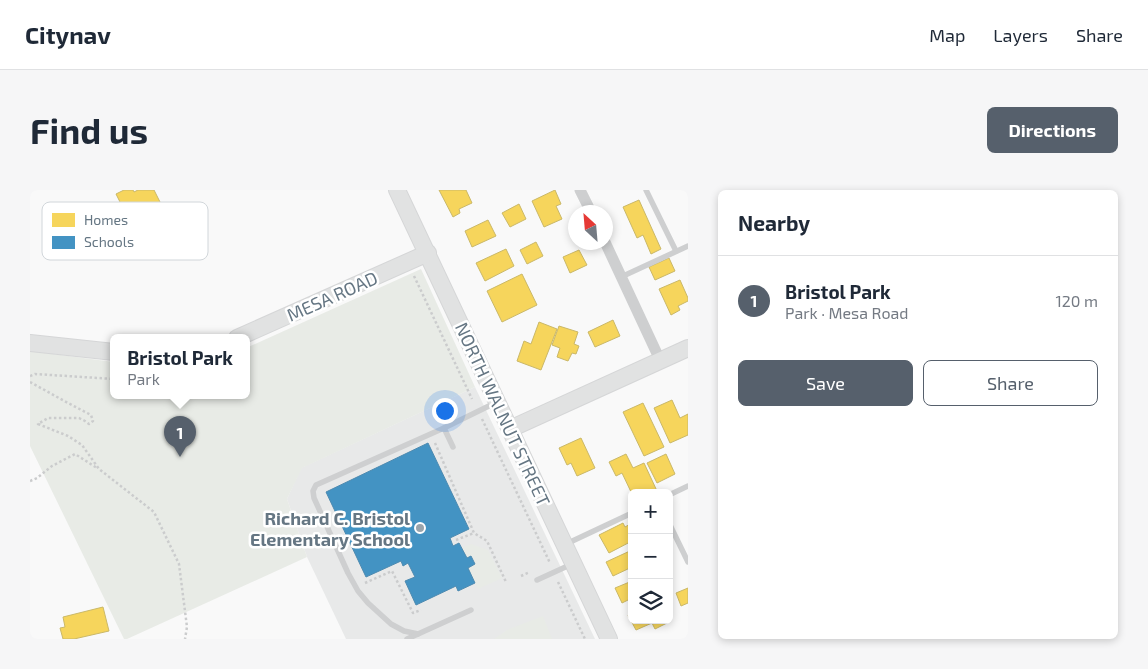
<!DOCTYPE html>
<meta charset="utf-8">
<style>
body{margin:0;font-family:"Exo 2",sans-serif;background:#f6f6f7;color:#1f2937}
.controls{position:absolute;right:15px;bottom:15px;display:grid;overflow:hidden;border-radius:8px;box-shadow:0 2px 8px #0003}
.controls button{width:45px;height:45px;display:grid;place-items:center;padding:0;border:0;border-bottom:1px solid #e0e1e3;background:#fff;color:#1f2937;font:25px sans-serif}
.compass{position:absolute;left:538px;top:15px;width:45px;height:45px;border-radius:50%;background:#fff;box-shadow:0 2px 8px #0003;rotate:334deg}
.you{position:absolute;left:414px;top:220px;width:18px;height:18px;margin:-12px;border:4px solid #fff;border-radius:50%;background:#1a73e8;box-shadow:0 0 0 8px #1a73e833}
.badge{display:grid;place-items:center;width:32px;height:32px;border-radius:50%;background:#56606c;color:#fff;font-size:16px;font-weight:700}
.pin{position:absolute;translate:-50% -41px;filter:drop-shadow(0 1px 2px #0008)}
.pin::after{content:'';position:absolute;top:26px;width:18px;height:15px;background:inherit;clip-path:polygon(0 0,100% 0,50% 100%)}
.popup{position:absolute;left:80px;top:144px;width:140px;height:65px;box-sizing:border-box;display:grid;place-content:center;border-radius:8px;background:#fff;filter:drop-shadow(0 1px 4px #0005);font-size:16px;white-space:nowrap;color:#747a83}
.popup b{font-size:19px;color:#1f2937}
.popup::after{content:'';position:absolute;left:50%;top:100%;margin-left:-10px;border:10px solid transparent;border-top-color:#fff}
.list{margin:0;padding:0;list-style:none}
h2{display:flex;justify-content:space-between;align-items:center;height:65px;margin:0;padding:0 20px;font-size:21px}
h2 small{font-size:16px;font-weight:400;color:#747a83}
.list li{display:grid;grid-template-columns:32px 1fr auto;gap:15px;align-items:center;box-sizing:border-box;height:90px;padding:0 20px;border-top:1px solid #e0e1e3}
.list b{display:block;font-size:19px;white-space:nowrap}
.list p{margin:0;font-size:16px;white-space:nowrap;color:#747a83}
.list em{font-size:16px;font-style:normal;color:#747a83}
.actions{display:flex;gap:10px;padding:15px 20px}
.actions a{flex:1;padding:11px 0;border:1px solid #56606c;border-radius:8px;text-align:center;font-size:18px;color:#56606c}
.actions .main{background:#56606c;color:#fff}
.icon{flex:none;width:28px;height:28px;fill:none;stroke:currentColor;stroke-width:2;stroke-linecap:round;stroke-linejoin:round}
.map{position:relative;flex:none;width:658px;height:449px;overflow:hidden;border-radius:8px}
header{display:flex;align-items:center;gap:30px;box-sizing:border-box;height:70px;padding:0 25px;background:#fff;border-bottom:1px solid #e0e1e3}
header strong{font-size:24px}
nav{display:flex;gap:28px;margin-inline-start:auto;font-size:18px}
.intro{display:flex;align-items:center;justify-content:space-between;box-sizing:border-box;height:120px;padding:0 30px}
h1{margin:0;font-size:35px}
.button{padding:12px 22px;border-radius:8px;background:#56606c;color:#fff;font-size:18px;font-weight:700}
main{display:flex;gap:30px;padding:0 30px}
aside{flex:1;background:#fff;border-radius:8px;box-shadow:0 2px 8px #0003}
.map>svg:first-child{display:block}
.built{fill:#e8e9e9}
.green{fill:#e8ebe6}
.homes{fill:#f6d55c;stroke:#cab868}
.schools{fill:#4393c3;stroke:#4d8ab0}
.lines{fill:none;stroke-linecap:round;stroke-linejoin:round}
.secondary-casing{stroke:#d5d6d7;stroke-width:18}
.path{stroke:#cbcccd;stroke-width:2.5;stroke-dasharray:2.5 2.5;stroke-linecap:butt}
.lane{stroke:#cecfd0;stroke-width:5.5}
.street{stroke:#cecfd0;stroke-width:11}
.secondary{stroke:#e1e2e2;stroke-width:16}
.poi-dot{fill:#99a4ac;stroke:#fff;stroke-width:2}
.labels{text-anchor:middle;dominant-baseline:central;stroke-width:5;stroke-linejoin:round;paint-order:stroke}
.street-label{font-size:18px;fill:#657683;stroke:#fff}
.poi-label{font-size:18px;font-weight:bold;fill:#657683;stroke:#fff;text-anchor:end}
.key{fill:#fff;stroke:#d1d6da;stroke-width:1}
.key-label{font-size:14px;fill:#657683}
</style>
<header>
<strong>Citynav</strong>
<nav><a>Map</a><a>Layers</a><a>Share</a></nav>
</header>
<div class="intro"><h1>Find us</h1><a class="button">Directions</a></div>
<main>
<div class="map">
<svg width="658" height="449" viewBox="0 0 658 449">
<rect width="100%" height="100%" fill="#f9f9f9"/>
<!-- built -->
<path class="built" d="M 445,197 L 565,449 L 316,449 L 277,367 L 257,309 L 271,278 Z"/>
<!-- green -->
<g class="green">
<path d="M 391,79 L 445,197 L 272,278 L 257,309 L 277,367 L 97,449 L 94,449 L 0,256 L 0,161 L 84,172 L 84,206 L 216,206 L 216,158 Z"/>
<path d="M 441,354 L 458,360 L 472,388 L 448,399 L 438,378 L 437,368 L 432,358 Z"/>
<path d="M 513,426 L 522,449 L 464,449 L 477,440 Z"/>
</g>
<!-- homes -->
<g class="homes">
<path d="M 94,0 L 103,0 L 104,2 L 108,0 L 124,0 L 133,18 L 94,37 L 86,21 L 93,18 L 86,4 Z"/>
<path d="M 409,0 L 436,0 L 442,13 L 429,19 L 430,23 L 423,27 Z"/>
<path d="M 525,0 L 531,14 L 526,16 L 532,29 L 514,37 L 502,11 Z"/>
<path d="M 609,10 L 631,59 L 621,64 L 613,45 L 607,48 L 593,17 Z"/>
<path d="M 489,14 L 496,29 L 480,37 L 472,23 Z"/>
<path d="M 458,30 L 466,46 L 442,57 L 435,41 Z"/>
<path d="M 506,52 L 513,66 L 497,74 L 490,60 Z"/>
<path d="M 476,59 L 484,76 L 455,91 L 446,73 Z"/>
<path d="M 549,60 L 557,75 L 540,83 L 533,67 Z"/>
<path d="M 639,68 L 645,81 L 625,90 L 619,77 Z"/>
<path d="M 492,84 L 507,115 L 472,132 L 457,101 Z"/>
<path d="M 650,90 L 658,108 L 658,111 L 648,116 L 650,120 L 641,125 L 629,99 Z"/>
<path d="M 583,130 L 590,146 L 565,157 L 558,142 Z"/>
<path d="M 509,132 L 527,139 L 511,180 L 487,171 L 494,151 L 501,154 Z"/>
<path d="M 529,136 L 548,142 L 544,154 L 549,156 L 546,164 L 542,163 L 538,171 L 527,167 L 530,158 L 522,155 Z"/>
<path d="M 642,210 L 650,228 L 658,224 L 658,245 L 640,253 L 624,218 Z"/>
<path d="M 613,213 L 634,257 L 614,266 L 593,222 Z"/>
<path d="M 551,248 L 565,278 L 547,286 L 541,273 L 537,275 L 529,258 Z"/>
<path d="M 596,264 L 603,278 L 614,273 L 627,301 L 624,303 L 602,303 L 602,304 L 592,283 L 586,286 L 579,272 Z"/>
<path d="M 636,264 L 645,284 L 627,293 L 617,273 Z"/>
<path d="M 593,333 L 595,337 L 602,333 L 602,351 L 579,363 L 569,345 Z"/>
<path d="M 602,360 L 602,377 L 583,386 L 576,372 Z"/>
<path d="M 602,391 L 602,408 L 592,413 L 585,398 Z"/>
<path d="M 658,398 L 658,413 L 651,416 L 646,403 Z"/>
<path d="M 73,417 L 79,441 L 44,449 L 33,449 L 30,438 L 35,437 L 33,427 Z"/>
<path d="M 602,423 L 602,430 L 636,430 L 637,433 L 625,439 L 622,433 L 606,440 L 598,425 Z"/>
</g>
<!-- schools -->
<path class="schools" d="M 398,253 L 439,339 L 420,348 L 423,356 L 429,353 L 437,368 L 441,366 L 445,374 L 438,378 L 445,393 L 428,401 L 426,396 L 386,415 L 375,391 L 385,387 L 378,373 L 373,376 L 371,371 L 336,387 L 296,302 Z"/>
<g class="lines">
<defs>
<g id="secondary">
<path d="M 367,0 L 579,449"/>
<path d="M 207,148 L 398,63"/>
<path d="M 0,153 L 84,162"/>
<path d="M 480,239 L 658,158"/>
</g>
</defs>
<!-- secondary casing -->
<use href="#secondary" class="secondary-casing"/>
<!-- path -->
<g class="path">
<path d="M 384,86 L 442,209"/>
<path d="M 0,186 L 5,184 L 84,189"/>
<path d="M 0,192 L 38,213 L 61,225 L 63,231 L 59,234 L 55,231 L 49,228 L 18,228 L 8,234 L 38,246 L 52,255 L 69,279 L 124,322 L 149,374 L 157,437 L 155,449"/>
<path d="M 452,229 L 520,373"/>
<path d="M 405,253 L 444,343 L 457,351 L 476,392"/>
<path d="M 0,291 L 7,288 L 22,276 L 45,264 L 67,278"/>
<path d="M 426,350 L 444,343"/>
<path d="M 491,386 L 500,382"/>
<path d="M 528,392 L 555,449"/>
<path d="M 335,393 L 362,381 L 383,423 L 391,420"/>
</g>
<!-- lane -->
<g class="lane">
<path d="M 616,0 L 646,61"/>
<path d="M 591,87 L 658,56"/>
<path d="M 414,238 L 286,295 L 283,301 L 284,308 L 318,383 L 328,401 L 338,413 L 361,434 L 374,441 L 388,444 L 441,420"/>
<path d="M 423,257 L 414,238 L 465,213"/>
<path d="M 639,305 L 658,296"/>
<path d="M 639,333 L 658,372"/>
<path d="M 536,354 L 602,323"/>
<path d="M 507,390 L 542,374"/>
<path d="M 377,449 L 388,444"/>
</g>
<!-- street -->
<g class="street">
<path d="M 550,0 L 561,22"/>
<path d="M 575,52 L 630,170"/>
</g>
<!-- secondary -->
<use href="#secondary" class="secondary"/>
</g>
<!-- markers -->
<circle class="poi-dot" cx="390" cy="338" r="5"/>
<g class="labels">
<!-- street labels -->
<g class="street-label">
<text transform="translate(302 106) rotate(-24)">MESA ROAD</text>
<text transform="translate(473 224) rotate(65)">NORTH WALNUT STREET</text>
</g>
<!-- poi labels -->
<g class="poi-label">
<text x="380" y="328">Richard C. Bristol<tspan x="380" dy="21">Elementary School</tspan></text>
</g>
</g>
<!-- legend -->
<rect x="12" y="12" width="166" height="58" rx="8" class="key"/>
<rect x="22" y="23" width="23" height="14" fill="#f6d55c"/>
<rect x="22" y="46" width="23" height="13" fill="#4393c3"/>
<g class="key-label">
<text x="54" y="35">Homes</text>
<text x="54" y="57">Schools</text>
</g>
</svg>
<div class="controls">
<button>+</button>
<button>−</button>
<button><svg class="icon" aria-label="layers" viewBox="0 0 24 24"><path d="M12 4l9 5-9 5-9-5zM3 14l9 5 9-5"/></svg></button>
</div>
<svg class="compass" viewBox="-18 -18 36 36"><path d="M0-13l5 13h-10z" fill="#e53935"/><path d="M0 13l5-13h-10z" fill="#747a83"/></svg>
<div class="you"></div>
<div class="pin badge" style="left:150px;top:267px">1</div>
<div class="popup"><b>Bristol Park</b>Park</div>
</div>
<aside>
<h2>Nearby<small></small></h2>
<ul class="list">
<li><span class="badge">1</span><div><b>Bristol Park</b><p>Park · Mesa Road</p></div><em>120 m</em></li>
</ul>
<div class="actions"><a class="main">Save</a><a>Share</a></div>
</aside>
</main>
